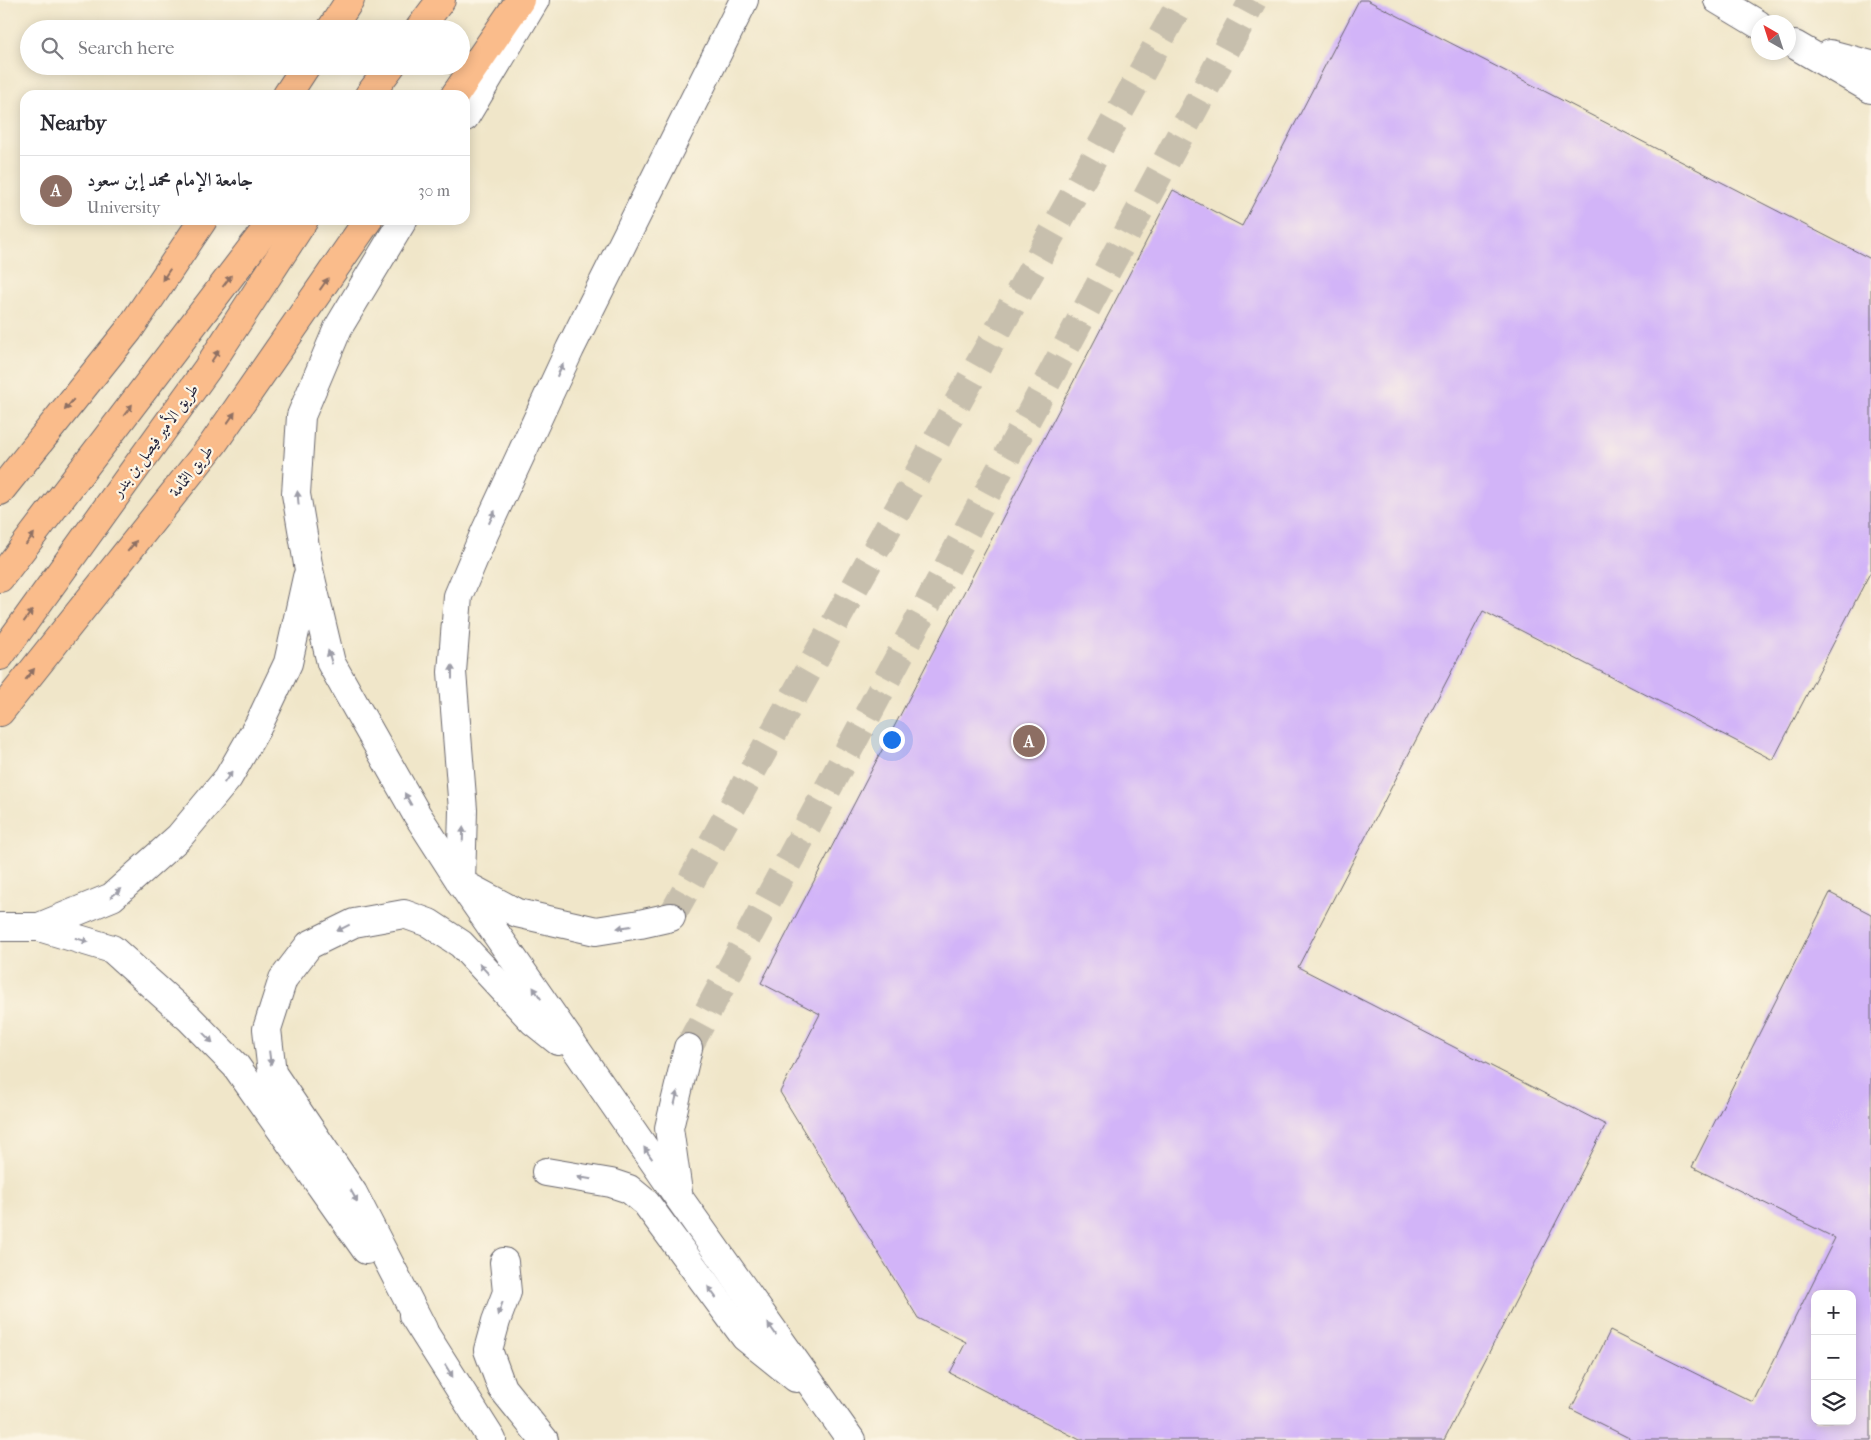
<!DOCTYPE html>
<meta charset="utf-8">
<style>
body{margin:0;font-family:"IM FELL French Canon",Amiri,serif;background:#f2f2f3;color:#2b2b33}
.controls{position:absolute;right:15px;bottom:15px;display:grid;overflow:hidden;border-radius:10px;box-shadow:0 2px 12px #0003}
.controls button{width:45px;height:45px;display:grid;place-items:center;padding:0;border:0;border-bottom:1px solid #e1e1e2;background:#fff;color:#2b2b33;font:25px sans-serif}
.compass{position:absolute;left:1751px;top:15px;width:45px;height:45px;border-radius:50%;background:#fff;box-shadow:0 2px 12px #0003;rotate:321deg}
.you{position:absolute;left:891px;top:739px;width:18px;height:18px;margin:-12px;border:4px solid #fff;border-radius:50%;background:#1a73e8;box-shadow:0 0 0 8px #1a73e833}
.badge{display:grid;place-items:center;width:32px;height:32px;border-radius:50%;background:#c8321e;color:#fff;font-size:16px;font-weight:700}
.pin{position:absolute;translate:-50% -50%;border:2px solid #fff;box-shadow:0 1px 5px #0006}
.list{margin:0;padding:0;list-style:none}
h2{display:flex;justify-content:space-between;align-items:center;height:65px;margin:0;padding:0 20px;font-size:21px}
h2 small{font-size:16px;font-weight:400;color:#7c7c81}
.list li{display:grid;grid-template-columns:32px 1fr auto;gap:15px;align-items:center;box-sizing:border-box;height:70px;padding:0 20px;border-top:1px solid #e1e1e2}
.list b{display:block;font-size:19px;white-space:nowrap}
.list p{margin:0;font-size:16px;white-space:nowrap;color:#7c7c81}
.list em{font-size:16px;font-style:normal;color:#7c7c81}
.icon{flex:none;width:28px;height:28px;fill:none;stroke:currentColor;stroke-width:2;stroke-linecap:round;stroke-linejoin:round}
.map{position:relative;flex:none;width:1871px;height:1440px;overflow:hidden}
.search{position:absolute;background:#fff;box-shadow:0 2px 12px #0003;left:20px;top:20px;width:450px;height:55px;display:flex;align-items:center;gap:12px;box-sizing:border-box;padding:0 18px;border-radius:28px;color:#7c7c81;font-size:19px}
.panel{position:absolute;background:#fff;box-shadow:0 2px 12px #0003;left:20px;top:90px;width:450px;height:135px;border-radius:15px}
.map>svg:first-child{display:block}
.building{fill:#d2b4f8;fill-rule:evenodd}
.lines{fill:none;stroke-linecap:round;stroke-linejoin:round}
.minor-tunnel{stroke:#c7bfad;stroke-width:28;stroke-dasharray:28 14;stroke-linecap:butt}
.minor-casing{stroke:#6a676d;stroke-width:30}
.major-casing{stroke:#6a676d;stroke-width:30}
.minor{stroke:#fff;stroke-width:28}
.major{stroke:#fabc8b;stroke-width:28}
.oneway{fill:#8e6f63}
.oneway2{fill:#9c9ca7}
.labels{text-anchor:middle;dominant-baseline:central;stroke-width:4.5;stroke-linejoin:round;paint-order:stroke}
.street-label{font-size:16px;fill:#22223b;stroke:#fcf5e5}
</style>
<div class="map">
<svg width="1871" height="1440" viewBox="0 0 1871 1440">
<rect width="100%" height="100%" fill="#fcf5e5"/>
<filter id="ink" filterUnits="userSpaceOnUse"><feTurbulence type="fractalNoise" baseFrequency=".02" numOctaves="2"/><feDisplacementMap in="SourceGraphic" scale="10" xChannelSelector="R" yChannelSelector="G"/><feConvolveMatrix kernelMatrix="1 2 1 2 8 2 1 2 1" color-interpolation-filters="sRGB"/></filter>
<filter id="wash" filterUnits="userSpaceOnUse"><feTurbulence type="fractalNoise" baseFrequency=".0096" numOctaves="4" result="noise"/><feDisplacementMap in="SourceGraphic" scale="20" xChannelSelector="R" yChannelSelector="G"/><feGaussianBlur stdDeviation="1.12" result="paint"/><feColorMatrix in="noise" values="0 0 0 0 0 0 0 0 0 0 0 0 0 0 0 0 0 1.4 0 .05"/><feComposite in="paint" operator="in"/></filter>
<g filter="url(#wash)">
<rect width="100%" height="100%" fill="#f0e6c9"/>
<g id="blocks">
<!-- building -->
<g class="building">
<path d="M 1359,0 L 1367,0 L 1871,259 L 1871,571 L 1773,760 L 1483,611 L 1298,967 L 1606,1125 L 1444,1440 L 1080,1440 L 950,1373 L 966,1342 L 918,1318 L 780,1092 L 820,1014 L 761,983 L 1173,190 L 1242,226 Z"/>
<path d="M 1830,893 L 1871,914 L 1871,1440 L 1633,1440 L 1571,1409 L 1610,1331 L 1753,1402 L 1835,1238 L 1692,1167 ZM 1815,1294 L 1852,1294 L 1852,1421 L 1815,1421 Z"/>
</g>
</g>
</g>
<g filter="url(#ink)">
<use href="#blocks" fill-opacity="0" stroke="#6a676d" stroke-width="1"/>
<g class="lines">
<!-- minor-tunnel -->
<g class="minor-tunnel">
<path d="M 671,917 L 1182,0"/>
<path d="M 688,1048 L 1253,0"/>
</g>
<defs>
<g id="minor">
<path d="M 1718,0 L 1758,24"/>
<path d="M 1795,45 L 1871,89"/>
<path d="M 1830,54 L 1871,65"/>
<path d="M 465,117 L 535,0"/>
<path d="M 403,220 L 338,328 L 301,416 L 296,494 L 309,570 L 331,663 L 416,813 L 461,883 L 679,1198 L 851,1440"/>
<path d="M 671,917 L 640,924 L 596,931 L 517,913 L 461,883 L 463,810 L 452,672 L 458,596 L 485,532 L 570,349 L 744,0"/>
<path d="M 0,927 L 39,927 L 112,949 L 189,1018 L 236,1066 L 366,1250"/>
<path d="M 39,927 L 112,897 L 179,837 L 228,778 L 259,724 L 288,663 L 307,577"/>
<path d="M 546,1172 L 611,1183 L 629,1189 L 646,1203 L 745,1337 L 796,1378"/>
<path d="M 678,1192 L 669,1128 L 688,1048"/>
<path d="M 504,1262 L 507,1292 L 496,1321 L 488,1350 L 502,1388 L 544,1440"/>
<path d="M 413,1315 L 492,1440"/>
<path d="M 423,1329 L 353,1193 L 272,1073 L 267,1029 L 283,979 L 309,945 L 354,923 L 404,914 L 429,923 L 461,944 L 533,1021 L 558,1041"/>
</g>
<g id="major">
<path d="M 331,29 L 350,0"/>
<path d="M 419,29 L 441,0"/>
<path d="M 287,95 L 306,66"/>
<path d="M 369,95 L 391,66"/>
<path d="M 455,95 L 520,0"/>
<path d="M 0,491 L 129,330 L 203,220"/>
<path d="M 0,578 L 273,220"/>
<path d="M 0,656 L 207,369 L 304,220"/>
<path d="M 0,712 L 213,444 L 368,220"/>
</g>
</defs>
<!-- minor casing -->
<use href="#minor" class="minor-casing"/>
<!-- major casing -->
<use href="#major" class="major-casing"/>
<!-- minor -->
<use href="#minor" class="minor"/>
<!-- major -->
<use href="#major" class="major"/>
</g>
<!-- one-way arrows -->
<defs><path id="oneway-solid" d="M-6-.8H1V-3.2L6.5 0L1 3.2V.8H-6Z" transform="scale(1.25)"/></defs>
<g class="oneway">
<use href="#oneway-solid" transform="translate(166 275) rotate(124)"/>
<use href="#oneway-solid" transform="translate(227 281) rotate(-53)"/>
<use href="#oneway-solid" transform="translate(324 284) rotate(-55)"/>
<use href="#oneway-solid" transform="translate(215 356) rotate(-57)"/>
<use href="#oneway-solid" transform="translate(69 405) rotate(129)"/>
<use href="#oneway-solid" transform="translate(128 410) rotate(-53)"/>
<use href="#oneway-solid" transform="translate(231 418) rotate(-55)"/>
<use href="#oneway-solid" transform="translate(30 539) rotate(-53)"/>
<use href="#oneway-solid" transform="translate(132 546) rotate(-51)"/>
<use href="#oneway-solid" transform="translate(28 616) rotate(-54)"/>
<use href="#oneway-solid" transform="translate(30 674) rotate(-51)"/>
</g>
<g class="oneway2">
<use href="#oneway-solid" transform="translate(560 370) rotate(-65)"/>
<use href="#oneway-solid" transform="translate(298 498) rotate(-95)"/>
<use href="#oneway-solid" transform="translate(492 517) rotate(-65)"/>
<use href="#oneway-solid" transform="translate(330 657) rotate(-106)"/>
<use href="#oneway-solid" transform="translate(452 672) rotate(-90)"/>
<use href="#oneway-solid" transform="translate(228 777) rotate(-56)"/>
<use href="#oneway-solid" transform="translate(408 799) rotate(-119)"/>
<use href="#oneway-solid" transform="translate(463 834) rotate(-88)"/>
<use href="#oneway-solid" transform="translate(116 893) rotate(-38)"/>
<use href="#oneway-solid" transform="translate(624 927) rotate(172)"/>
<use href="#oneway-solid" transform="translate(343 928) rotate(153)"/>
<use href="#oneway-solid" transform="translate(82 940) rotate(17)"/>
<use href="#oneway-solid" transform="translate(484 969) rotate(-133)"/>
<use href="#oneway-solid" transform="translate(537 993) rotate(-124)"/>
<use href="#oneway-solid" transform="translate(208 1038) rotate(46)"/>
<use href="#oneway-solid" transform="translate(270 1058) rotate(83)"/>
<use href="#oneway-solid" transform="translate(676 1098) rotate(-77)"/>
<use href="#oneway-solid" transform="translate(648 1153) rotate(-125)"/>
<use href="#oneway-solid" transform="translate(584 1178) rotate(-171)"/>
<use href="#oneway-solid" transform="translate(354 1196) rotate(61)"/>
<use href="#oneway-solid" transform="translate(712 1292) rotate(-126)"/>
<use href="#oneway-solid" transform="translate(500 1309) rotate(111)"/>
<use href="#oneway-solid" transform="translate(772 1329) rotate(-125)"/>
<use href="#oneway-solid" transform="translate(449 1371) rotate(58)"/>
</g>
</g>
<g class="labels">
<!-- street labels -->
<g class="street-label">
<text transform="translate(155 440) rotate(-54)">طريق الأمير فيصل بن بندر</text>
<text transform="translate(191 471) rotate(-52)">طريق الثمامة</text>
</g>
</g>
</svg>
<div class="controls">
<button>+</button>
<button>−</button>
<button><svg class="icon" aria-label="layers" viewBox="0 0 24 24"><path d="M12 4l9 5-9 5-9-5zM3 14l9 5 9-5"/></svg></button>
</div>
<svg class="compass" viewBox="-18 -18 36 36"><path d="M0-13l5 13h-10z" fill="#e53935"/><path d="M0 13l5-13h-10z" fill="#7c7c81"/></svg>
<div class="you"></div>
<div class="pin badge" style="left:1029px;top:741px;background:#8d6e63">A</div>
<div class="search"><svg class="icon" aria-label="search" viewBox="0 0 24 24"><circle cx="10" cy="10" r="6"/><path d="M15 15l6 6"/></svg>Search here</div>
<section class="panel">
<h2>Nearby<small></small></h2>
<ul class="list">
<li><span class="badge" style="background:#8d6e63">A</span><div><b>جامعة الإمام محمد إبن سعود</b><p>University</p></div><em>30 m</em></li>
</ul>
</section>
</div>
